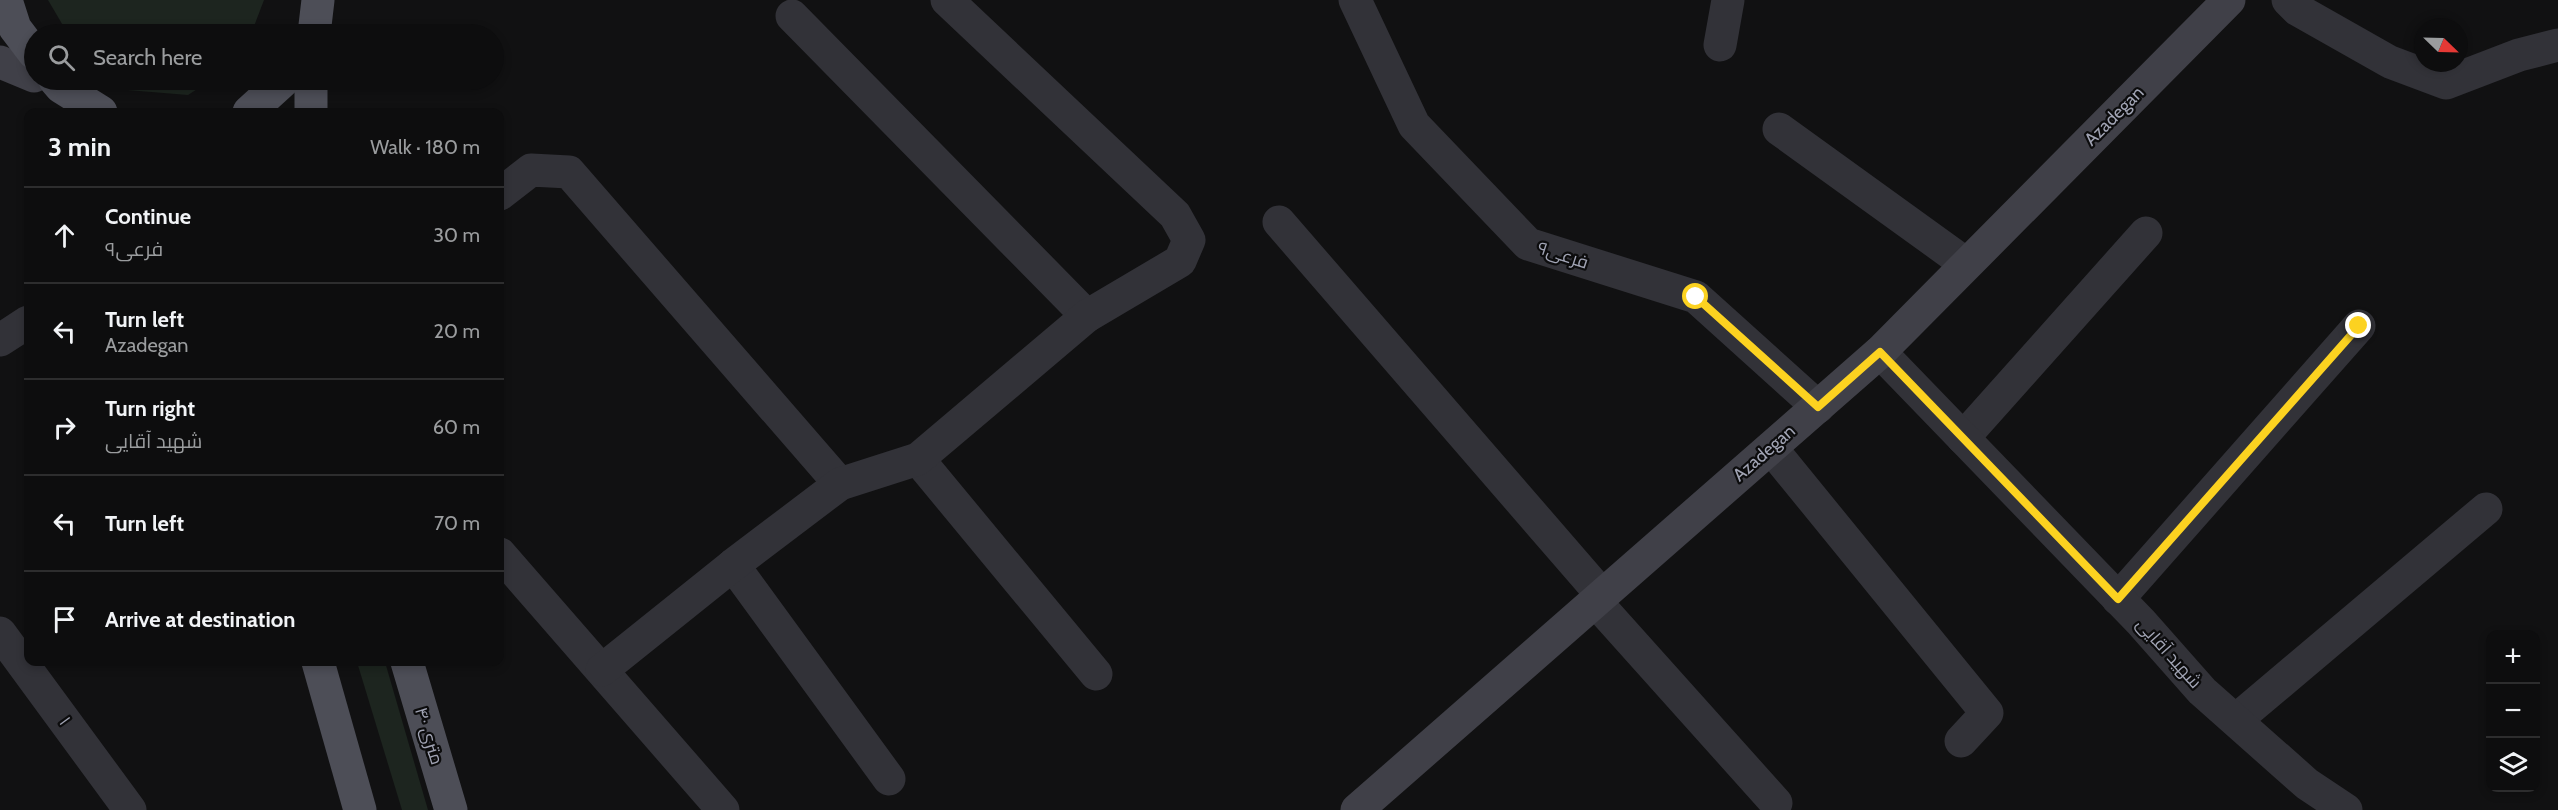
<!DOCTYPE html>
<meta charset="utf-8">
<style>
body{margin:0;font-family:Cabin,Cairo,sans-serif;background:#1b1b1c;color:#f1f3f6}
.controls{position:absolute;right:18px;bottom:18px;display:grid;overflow:hidden;border-radius:12px;box-shadow:0 3px 9px #0003}
.controls button{width:54px;height:54px;display:grid;place-items:center;padding:0;border:0;border-bottom:2px solid #2d2d2e;background:#0d0d0e;color:#f1f3f6;font:30px sans-serif}
.compass{position:absolute;left:2414px;top:18px;width:54px;height:54px;border-radius:50%;background:#0d0d0e;box-shadow:0 3px 9px #0003;rotate:113deg}
.stop{position:absolute;width:18px;height:18px;margin:-14px;border:4px solid #fcd220;border-radius:50%;background:#fff}
.stop.end{background:#fcd220;border-color:#fff;box-shadow:0 2px 6px #0008}
.list{margin:0;padding:0;list-style:none}
h2{display:flex;justify-content:space-between;align-items:center;height:78px;margin:0;padding:0 24px;font-size:26px}
h2 small{font-size:20px;font-weight:400;color:#9a9c9e}
.list li{display:grid;grid-template-columns:39px 1fr auto;gap:18px;align-items:center;box-sizing:border-box;height:96px;padding:0 24px;border-top:2px solid #2d2d2e}
.list b{display:block;font-size:22px;white-space:nowrap}
.list p{margin:0;font-size:20px;white-space:nowrap;color:#9a9c9e}
.list em{font-size:20px;font-style:normal;color:#9a9c9e}
.icon{flex:none;width:33px;height:33px;fill:none;stroke:currentColor;stroke-width:2;stroke-linecap:round;stroke-linejoin:round}
.map{position:relative;flex:none;width:2558px;height:810px;overflow:hidden}
.search{position:absolute;background:#0d0d0e;box-shadow:0 3px 9px #0003;left:24px;top:24px;width:480px;height:66px;display:flex;align-items:center;gap:15px;box-sizing:border-box;padding:0 21px;border-radius:33px;color:#9a9c9e;font-size:22px}
.panel{position:absolute;background:#0d0d0e;box-shadow:0 3px 9px #0003;left:24px;top:108px;width:480px;height:558px;border-radius:12px}
.map>svg:first-child{display:block}
.green{fill:#1d251f}
.lines{fill:none;stroke-linecap:round;stroke-linejoin:round}
.minor{stroke:#323238;stroke-width:33}
.tertiary{stroke:#323238;stroke-width:33}
.secondary{stroke:#404048;stroke-width:33}
.primary{stroke:#4d4e57;stroke-width:33}
.route{stroke:#fcd220;stroke-width:8}
.labels{text-anchor:middle;dominant-baseline:central;stroke-width:4.5;stroke-linejoin:round;paint-order:stroke}
.street-label{font-size:18px;fill:#a1a4b4;stroke:#0c0c0d}
</style>
<div class="map">
<svg width="2558" height="810" viewBox="0 0 2558 810">
<rect width="100%" height="100%" fill="#111112"/>
<!-- green -->
<g class="green">
<path d="M 48,0 L 264,0 L 251,34 L 68,34 Z"/>
<path d="M 114,80 L 211,80 L 188,95 L 127,90 Z"/>
<path d="M 357,662 L 385,662 L 428,810 L 402,810 Z"/>
</g>
<g class="lines">
<!-- minor -->
<g class="minor">
<path d="M 1355,0 L 1414,125 L 1528,244 L 1696,297 L 1818,407"/>
<path d="M 2288,0 L 2298,10 L 2390,62 L 2446,83 L 2519,55 L 2558,45"/>
<path d="M 792,16 L 1087,316"/>
<path d="M 1720,45 L 1728,0"/>
<path d="M 1779,129 L 1966,264"/>
<path d="M 500,194 L 531,170 L 569,172 L 840,484"/>
<path d="M 1279,222 L 1602,595"/>
<path d="M 0,340 L 28,322"/>
<path d="M 1963,438 L 2146,233"/>
<path d="M 1771,448 L 1987,713 L 1961,741"/>
<path d="M 918,459 L 1096,674"/>
<path d="M 500,554 L 723,810"/>
<path d="M 733,565 L 889,779"/>
<path d="M 2118,599 L 2359,326"/>
<path d="M 1595,601 L 1776,803"/>
<path d="M 0,633 L 130,810"/>
<path d="M 602,670 L 733,565 L 840,484 L 918,459 L 1087,316 L 1180,261 L 1189,240 L 1175,215 L 947,0"/>
<path d="M 2236,720 L 2486,509"/>
</g>
<!-- tertiary -->
<path class="tertiary" d="M 1880,352 L 2141,622 L 2202,691 L 2307,784 L 2346,810"/>
<!-- secondary -->
<g class="secondary">
<path d="M 0,62 L 34,76"/>
<path d="M 1357,810 L 1880,352 L 2229,0"/>
</g>
<!-- primary -->
<g class="primary">
<path d="M 6,0 L 15,28 L 34,53"/>
<path d="M 314,34 L 318,0"/>
<path d="M 55,80 L 61,87 L 101,112"/>
<path d="M 249,112 L 284,80"/>
<path d="M 311,112 L 311,80"/>
<path d="M 318,662 L 360,810"/>
<path d="M 407,662 L 451,810"/>
</g>
</g>
<g class="lines">
<!-- route -->
<path class="route" d="M 1696,297 L 1818,407 L 1880,352 L 2118,599 L 2359,326"/>
</g>
<g class="labels">
<!-- street labels -->
<g class="street-label">
<text transform="translate(2114 116) rotate(-45)">Azadegan</text>
<text transform="translate(1563 255) rotate(18)">فرعی۹</text>
<text transform="translate(1764 453) rotate(-41)">Azadegan</text>
<text transform="translate(2169 653) rotate(48)">شهید آقایی</text>
<text transform="translate(65 721) rotate(54)">۱</text>
<text transform="translate(429 736) rotate(73)">۴۰ متری</text>
</g>
</g>
</svg>
<div class="controls">
<button>+</button>
<button>−</button>
<button><svg class="icon" aria-label="layers" viewBox="0 0 24 24"><path d="M12 4l9 5-9 5-9-5zM3 14l9 5 9-5"/></svg></button>
</div>
<svg class="compass" viewBox="-18 -18 36 36"><path d="M0-13l5 13h-10z" fill="#e53935"/><path d="M0 13l5-13h-10z" fill="#9a9c9e"/></svg>
<div class="stop" style="left:1696px;top:297px"></div>
<div class="stop end" style="left:2359px;top:326px"></div>
<div class="search"><svg class="icon" aria-label="search" viewBox="0 0 24 24"><circle cx="10" cy="10" r="6"/><path d="M15 15l6 6"/></svg>Search here</div>
<section class="panel">
<h2>3 min<small>Walk · 180 m</small></h2>
<ul class="list">
<li><svg class="icon" aria-label="ahead" viewBox="0 0 24 24"><path d="M12 20V5M6 11l6-6 6 6"/></svg><div><b>Continue</b><p>فرعی۹</p></div><em>30 m</em></li>
<li><svg class="icon" aria-label="left" viewBox="0 0 24 24"><path d="M17 20v-9H6M10 6l-5 5 5 5"/></svg><div><b>Turn left</b><p>Azadegan</p></div><em>20 m</em></li>
<li><svg class="icon" aria-label="right" viewBox="0 0 24 24"><path d="M7 20v-9h11M14 6l5 5-5 5"/></svg><div><b>Turn right</b><p>شهید آقایی</p></div><em>60 m</em></li>
<li><svg class="icon" aria-label="left" viewBox="0 0 24 24"><path d="M17 20v-9H6M10 6l-5 5 5 5"/></svg><div><b>Turn left</b></div><em>70 m</em></li>
<li><svg class="icon" aria-label="arrive" viewBox="0 0 24 24"><path d="M6 21V4h12l-3 4 3 4H6"/></svg><div><b>Arrive at destination</b></div></li>
</ul>
</section>
</div>
